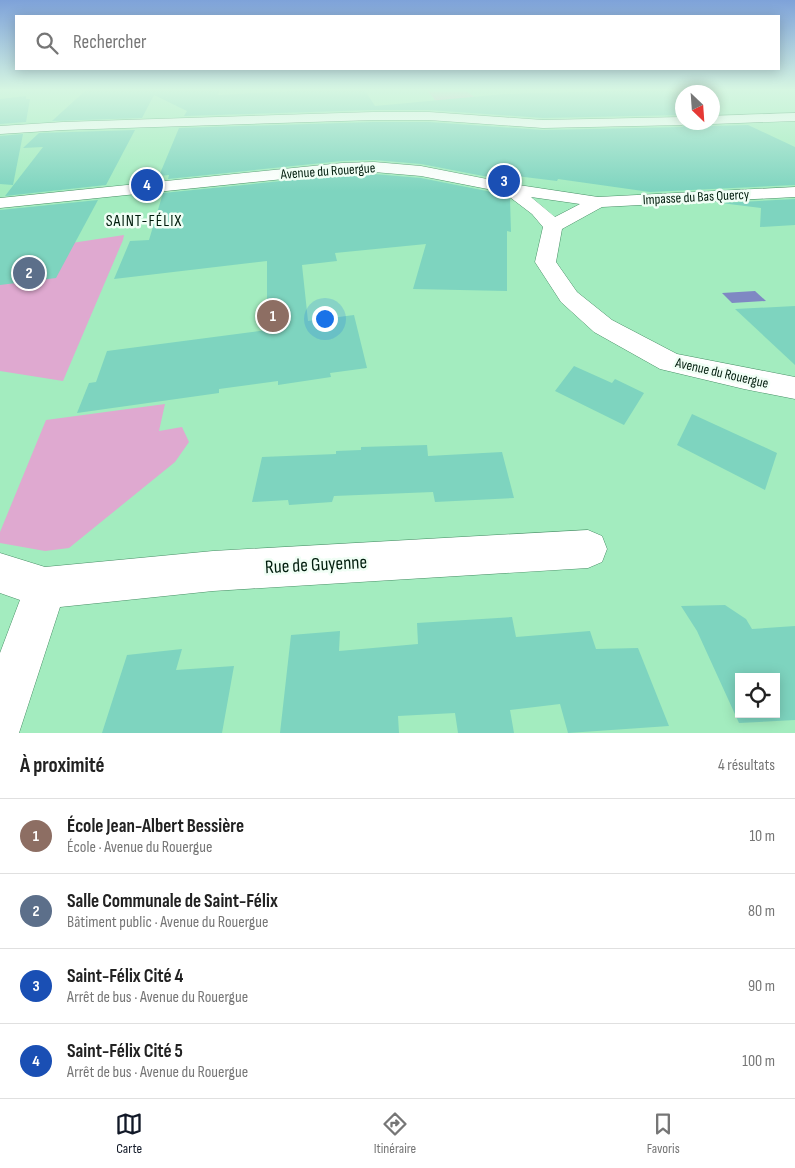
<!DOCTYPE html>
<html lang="fr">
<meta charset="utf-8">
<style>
body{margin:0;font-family:"Sofia Sans Condensed",sans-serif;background:#f6f6f6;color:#222}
.controls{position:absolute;right:15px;bottom:15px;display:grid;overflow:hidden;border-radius:0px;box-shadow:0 2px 12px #0003}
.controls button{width:45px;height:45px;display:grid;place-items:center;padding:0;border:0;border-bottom:1px solid #e0e0e0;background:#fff;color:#222;font:25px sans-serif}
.compass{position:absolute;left:675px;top:85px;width:45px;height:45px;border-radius:50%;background:#fff;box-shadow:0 2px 12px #0003;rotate:155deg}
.you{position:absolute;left:324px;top:318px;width:18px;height:18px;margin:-12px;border:4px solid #fff;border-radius:50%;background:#1a73e8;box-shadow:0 0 0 8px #1a73e833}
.badge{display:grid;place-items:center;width:32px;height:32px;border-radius:50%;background:#111827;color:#fff;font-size:16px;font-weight:700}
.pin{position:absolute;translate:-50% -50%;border:2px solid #fff;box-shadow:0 1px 5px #0006}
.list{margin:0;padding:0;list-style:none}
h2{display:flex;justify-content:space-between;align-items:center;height:65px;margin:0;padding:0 20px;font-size:21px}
h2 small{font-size:16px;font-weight:400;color:#767676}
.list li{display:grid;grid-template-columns:32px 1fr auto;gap:15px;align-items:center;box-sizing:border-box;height:75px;padding:0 20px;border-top:1px solid #e0e0e0}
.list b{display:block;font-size:19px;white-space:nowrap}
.list p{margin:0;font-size:16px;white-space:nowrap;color:#767676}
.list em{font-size:16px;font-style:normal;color:#767676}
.icon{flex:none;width:28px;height:28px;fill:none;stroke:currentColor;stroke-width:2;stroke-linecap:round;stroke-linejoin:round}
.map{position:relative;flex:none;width:795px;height:733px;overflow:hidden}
.search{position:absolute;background:#fff;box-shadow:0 2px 12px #0003;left:15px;right:15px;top:15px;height:55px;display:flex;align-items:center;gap:12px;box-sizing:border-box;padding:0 18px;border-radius:0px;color:#767676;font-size:19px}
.sheet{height:365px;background:#fff}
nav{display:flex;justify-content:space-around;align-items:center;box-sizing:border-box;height:70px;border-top:1px solid #e0e0e0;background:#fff;font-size:14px;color:#767676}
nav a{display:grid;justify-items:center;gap:2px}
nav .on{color:#111827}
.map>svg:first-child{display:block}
.green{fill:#dfa9d0}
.water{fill:#7f88c3}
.building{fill:#7ed4bf;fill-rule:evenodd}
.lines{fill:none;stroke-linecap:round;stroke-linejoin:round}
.minor-casing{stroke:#499067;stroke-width:1}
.minor{fill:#fff;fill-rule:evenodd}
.labels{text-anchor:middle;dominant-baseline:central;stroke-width:5;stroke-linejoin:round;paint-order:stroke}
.far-street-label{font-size:14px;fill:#001d0d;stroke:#f0fef5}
.far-quarter-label{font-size:16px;letter-spacing:1px;fill:#001d0d;stroke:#f0fef5}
.near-street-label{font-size:19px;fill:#001d0d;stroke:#f0fef5}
</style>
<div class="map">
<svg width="795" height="733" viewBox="0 0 795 733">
<rect width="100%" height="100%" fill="#a3ecbf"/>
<!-- green -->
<g class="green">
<path d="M 426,89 L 464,89 L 484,105 L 441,107 Z"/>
<path d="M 124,235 L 123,240 L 63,381 L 0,371 L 0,254 Z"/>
<path d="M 165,404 L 159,431 L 182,427 L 189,442 L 175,462 L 69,548 L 45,551 L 0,543 L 0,532 L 46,420 Z"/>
</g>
<!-- water -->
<path class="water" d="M 755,291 L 766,301 L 732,303 L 722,293 Z"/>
<!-- building -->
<g class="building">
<path d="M 106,89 L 220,89 L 218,95 L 327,89 L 364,89 L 375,106 L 504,94 L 673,89 L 682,93 L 682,115 L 543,118 L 429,110 L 373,110 L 184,116 L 187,111 L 154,95 L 142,118 L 52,121 L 86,90 Z"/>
<path d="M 26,96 L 26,99 L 30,99 L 26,122 L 0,124 L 0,99 Z"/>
<path d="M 373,122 L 429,122 L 543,130 L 682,127 L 689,122 L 706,122 L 712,126 L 748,125 L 795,147 L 795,185 L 650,192 L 558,179 L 557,181 L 508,175 L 509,181 L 421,164 L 374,160 L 342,161 L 168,179 L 169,175 L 159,176 L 179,128 Z"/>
<path d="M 135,130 L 106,185 L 5,196 L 43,147 L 23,148 L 39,133 Z"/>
<path d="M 23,134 L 13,185 L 0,184 L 0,136 Z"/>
<path d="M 374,174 L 421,178 L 502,194 L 510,199 L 511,232 L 507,231 L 507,291 L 413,289 L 426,244 L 335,253 L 337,261 L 302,265 L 308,321 L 354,315 L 367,368 L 330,373 L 331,377 L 278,385 L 278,381 L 219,389 L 219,393 L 77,413 L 89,383 L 96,382 L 107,351 L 267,330 L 267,261 L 114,279 L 130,241 L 149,240 L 163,193 L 342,175 Z"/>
<path d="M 795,199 L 795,225 L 760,227 L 761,208 L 721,203 Z"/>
<path d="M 98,200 L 56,278 L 0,285 L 0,210 Z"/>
<path d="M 795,306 L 795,365 L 735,309 Z"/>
<path d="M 574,366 L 612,383 L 615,379 L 644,393 L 624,425 L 555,391 Z"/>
<path d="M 692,414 L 777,453 L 765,490 L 677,445 Z"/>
<path d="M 427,445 L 428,456 L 502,452 L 514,498 L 435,502 L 433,492 L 334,496 L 332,502 L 289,505 L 288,500 L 252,502 L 262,457 L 336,454 L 336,451 L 361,450 L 361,447 Z"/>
<path d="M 725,605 L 746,619 L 752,629 L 795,626 L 795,720 L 739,723 L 697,631 L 681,606 ZM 739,677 L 776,677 L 776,714 L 739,714 Z"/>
<path d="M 512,617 L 516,637 L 590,631 L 596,649 L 638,648 L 669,726 L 568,733 L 560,704 L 510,710 L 514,733 L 458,733 L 455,713 L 398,716 L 399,733 L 280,733 L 291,635 L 340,631 L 339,651 L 418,644 L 417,623 Z"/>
<path d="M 182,649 L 176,670 L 234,666 L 222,733 L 102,733 L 127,655 Z"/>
</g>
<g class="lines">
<defs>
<g id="minor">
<path d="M 373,112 L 429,112 L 543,120 L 682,117 L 682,122 L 687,122 L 682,125 L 543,128 L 429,120 L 373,120 L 63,130 L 0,134 L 0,126 L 63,122 Z"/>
<path d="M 795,113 L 795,121 L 712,124 L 708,122 L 712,122 L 712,116 Z"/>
<path d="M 374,162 L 421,166 L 512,184 L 598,197 L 795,187 L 795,197 L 602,207 L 562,229 L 556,262 L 577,292 L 612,320 L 677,354 L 795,377 L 795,399 L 744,389 L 660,369 L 594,332 L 561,302 L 535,262 L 543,227 L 532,214 L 503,192 L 421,176 L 374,172 L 342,173 L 0,208 L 0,198 L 342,163 ZM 531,197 L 580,204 L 555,217 Z"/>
<path d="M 588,530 L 602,536 L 607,549 L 602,562 L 588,568 L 213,591 L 60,607 L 19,733 L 0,733 L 0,653 L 20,600 L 0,593 L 0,553 L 45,567 L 213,551 Z"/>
</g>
</defs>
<!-- minor casing -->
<use href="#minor" class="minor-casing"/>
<!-- minor -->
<use href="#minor" class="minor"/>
</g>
<!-- sky -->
<linearGradient id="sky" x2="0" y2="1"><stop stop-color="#7ea2d9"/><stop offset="0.47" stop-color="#d6f6e2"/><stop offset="1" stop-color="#d6f6e2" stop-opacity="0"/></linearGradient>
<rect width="795" height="191" fill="url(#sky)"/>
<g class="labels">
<!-- far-street labels -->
<g class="far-street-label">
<text transform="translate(328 171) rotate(-4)">Avenue du Rouergue</text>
<text transform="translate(696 197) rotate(-3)">Impasse du Bas Quercy</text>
<text transform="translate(722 373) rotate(13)">Avenue du Rouergue</text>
</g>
<!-- far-quarter labels -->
<g class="far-quarter-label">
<text x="144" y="221">SAINT-FÉLIX</text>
</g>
<!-- near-street labels -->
<g class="near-street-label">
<text transform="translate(316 565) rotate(-3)">Rue de Guyenne</text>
</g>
</g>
</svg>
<div class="controls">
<button><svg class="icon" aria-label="locate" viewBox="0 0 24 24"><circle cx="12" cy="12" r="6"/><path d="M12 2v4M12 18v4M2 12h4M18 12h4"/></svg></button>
</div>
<svg class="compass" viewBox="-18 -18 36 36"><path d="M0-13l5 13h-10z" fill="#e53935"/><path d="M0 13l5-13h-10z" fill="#767676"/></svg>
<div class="you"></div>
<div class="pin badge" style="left:273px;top:316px;background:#8d6e63">1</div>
<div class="pin badge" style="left:29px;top:273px;background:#5c6f8a">2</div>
<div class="pin badge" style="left:504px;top:181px;background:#1a4fb4">3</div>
<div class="pin badge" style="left:147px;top:185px;background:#1a4fb4">4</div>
<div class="search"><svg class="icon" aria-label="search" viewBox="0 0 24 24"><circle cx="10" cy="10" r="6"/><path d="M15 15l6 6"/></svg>Rechercher</div>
</div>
<section class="sheet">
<h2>À proximité<small>4 résultats</small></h2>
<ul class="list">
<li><span class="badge" style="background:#8d6e63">1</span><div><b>École Jean-Albert Bessière</b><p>École · Avenue du Rouergue</p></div><em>10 m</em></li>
<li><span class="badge" style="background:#5c6f8a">2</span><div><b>Salle Communale de Saint-Félix</b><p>Bâtiment public · Avenue du Rouergue</p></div><em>80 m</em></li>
<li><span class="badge" style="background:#1a4fb4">3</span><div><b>Saint-Félix Cité 4</b><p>Arrêt de bus · Avenue du Rouergue</p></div><em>90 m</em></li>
<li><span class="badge" style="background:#1a4fb4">4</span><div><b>Saint-Félix Cité 5</b><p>Arrêt de bus · Avenue du Rouergue</p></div><em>100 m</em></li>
</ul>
</section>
<nav>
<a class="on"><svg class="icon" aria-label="map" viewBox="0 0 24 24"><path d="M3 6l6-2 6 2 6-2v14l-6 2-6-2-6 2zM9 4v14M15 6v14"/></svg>Carte</a>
<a><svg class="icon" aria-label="directions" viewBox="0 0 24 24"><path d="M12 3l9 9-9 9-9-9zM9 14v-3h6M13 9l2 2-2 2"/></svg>Itinéraire</a>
<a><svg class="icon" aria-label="saved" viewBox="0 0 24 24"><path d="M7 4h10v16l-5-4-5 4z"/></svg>Favoris</a>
</nav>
